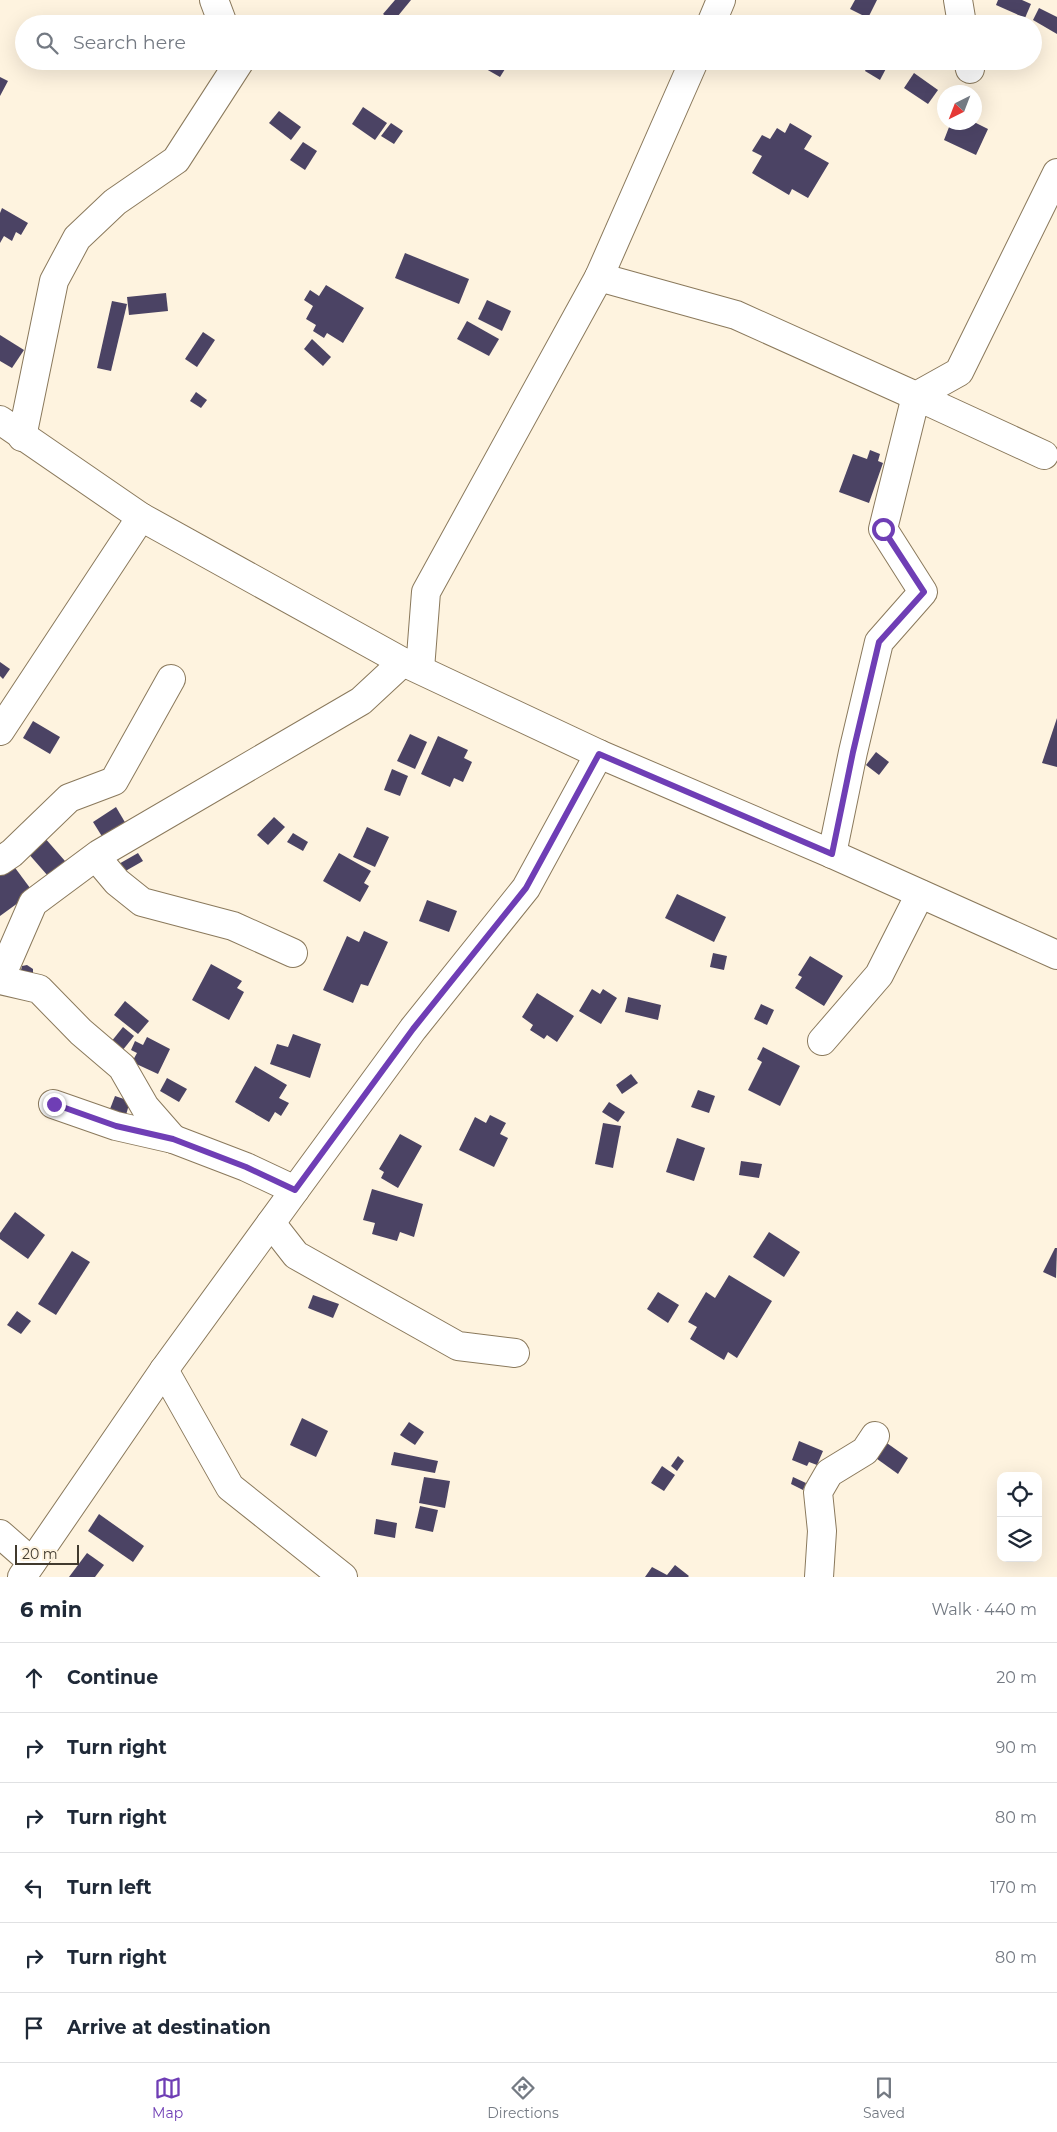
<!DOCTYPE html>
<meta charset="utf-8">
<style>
body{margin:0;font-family:Montserrat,sans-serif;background:#f2f2f3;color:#1f2937}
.controls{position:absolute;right:15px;bottom:15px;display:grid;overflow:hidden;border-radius:10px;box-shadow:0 5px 20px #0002}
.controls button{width:45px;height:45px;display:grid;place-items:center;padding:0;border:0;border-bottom:1px solid #e0e1e3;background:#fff;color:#1f2937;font:25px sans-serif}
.compass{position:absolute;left:937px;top:85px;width:45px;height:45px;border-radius:50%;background:#fff;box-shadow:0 5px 20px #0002;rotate:222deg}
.scale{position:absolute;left:15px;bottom:12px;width:64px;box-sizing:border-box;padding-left:5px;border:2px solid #413a2e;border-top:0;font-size:14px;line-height:18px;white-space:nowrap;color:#413a2e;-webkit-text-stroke:4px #fef3df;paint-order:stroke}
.stop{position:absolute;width:15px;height:15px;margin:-11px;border:4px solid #6f3eb5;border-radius:50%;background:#fff}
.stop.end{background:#6f3eb5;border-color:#fff;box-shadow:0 1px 5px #0008}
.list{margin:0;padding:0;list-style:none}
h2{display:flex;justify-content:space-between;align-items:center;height:65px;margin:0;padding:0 20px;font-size:21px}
h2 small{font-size:16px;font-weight:400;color:#747a83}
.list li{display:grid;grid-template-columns:32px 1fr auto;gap:15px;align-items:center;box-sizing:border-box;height:70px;padding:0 20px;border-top:1px solid #e0e1e3}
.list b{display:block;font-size:19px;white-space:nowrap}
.list em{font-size:16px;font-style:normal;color:#747a83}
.icon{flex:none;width:28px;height:28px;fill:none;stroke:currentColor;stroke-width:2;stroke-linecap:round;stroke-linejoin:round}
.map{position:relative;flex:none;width:1057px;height:1577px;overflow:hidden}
.search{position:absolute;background:#fff;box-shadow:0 5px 20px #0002;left:15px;right:15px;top:15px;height:55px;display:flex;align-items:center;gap:12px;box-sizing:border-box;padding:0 18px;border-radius:28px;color:#747a83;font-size:19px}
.sheet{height:485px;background:#fff}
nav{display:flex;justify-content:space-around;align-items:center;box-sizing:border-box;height:70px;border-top:1px solid #e0e1e3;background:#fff;font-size:14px;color:#747a83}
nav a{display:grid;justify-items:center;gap:2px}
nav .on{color:#6f3eb5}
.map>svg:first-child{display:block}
.building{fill:#4b4364}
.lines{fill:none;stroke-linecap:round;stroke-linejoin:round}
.minor-casing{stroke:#8a795c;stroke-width:30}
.minor{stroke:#fff;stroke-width:28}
.route{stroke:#6f3eb5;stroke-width:6}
</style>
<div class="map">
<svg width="1057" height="1577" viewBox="0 0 1057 1577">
<rect width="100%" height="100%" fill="#fef3df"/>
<!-- building -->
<g class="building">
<path d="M 395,0 L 411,0 L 393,22 L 383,14 Z"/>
<path d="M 855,0 L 877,0 L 868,18 L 850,9 Z"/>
<path d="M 998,0 L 1022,0 L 1031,4 L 1025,18 L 996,5 Z"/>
<path d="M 1039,8 L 1057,17 L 1057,34 L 1033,20 Z"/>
<path d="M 481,61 L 510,61 L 500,77 L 479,65 Z"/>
<path d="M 870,61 L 890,61 L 880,80 L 865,71 Z"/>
<path d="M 914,73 L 938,90 L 928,104 L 904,88 Z"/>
<path d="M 0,77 L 8,81 L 0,96 Z"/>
<path d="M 363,107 L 387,123 L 375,140 L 352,124 Z"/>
<path d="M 279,111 L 301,127 L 291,140 L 269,123 Z"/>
<path d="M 951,122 L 962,122 L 969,126 L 970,122 L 974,122 L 988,129 L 976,155 L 944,140 Z"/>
<path d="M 391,123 L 403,131 L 394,144 L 381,136 Z"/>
<path d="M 790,123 L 812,136 L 804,149 L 829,163 L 808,198 L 792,189 L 789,195 L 752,173 L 762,156 L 752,151 L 762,135 L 770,139 L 777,128 L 785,133 Z"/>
<path d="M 303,142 L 317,151 L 305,170 L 290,160 Z"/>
<path d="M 2,208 L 28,223 L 21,235 L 16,232 L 12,241 L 4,236 L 0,243 L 0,213 Z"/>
<path d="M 405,253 L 469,279 L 459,304 L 395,278 Z"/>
<path d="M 326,285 L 364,308 L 343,343 L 327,333 L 324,338 L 313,331 L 316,325 L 306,319 L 313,306 L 304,300 L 310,290 L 319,296 Z"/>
<path d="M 166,293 L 168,311 L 129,315 L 127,297 Z"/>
<path d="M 487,300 L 511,311 L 502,331 L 478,319 Z"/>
<path d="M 112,301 L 127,304 L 111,371 L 97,368 Z"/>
<path d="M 467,321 L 499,339 L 489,356 L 457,339 Z"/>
<path d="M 203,332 L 215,340 L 197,367 L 185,359 Z"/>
<path d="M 0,335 L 24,350 L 12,368 L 0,361 Z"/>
<path d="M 312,339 L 331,357 L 323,366 L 304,349 Z"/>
<path d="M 196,392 L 207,400 L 201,408 L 190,401 Z"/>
<path d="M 870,450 L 880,454 L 878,461 L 883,463 L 869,503 L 839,492 L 853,454 L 867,459 Z"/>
<path d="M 0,662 L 10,669 L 3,679 L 0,676 Z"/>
<path d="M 1057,718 L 1057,767 L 1042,763 Z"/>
<path d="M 33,721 L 60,737 L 50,754 L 23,738 Z"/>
<path d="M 410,734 L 427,742 L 415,769 L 397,761 Z"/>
<path d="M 438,736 L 468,750 L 464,758 L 472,762 L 463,782 L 454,778 L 450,787 L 421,774 Z"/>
<path d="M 876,752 L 889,762 L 879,775 L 866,765 Z"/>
<path d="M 392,769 L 408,776 L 400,796 L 384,790 Z"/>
<path d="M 116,807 L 126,824 L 103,838 L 93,822 Z"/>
<path d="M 274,817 L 285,827 L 268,845 L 257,835 Z"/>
<path d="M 367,827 L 389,837 L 375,867 L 353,857 Z"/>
<path d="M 293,833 L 308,842 L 303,851 L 287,842 Z"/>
<path d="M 44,837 L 65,861 L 48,876 L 27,852 Z"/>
<path d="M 138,853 L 143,861 L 122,873 L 117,865 Z"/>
<path d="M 339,853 L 371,871 L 364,883 L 369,886 L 360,902 L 323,881 Z"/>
<path d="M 13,865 L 33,892 L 0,916 L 0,874 Z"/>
<path d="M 677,894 L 726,917 L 714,942 L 665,918 Z"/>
<path d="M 427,900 L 457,911 L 449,932 L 419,921 Z"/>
<path d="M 364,931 L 388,942 L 368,986 L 361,984 L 353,1003 L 323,990 L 347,936 L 359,942 Z"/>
<path d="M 713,953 L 727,956 L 724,970 L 710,967 Z"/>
<path d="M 810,956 L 843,976 L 824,1006 L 795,988 L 802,977 L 798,975 Z"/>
<path d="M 211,964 L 242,981 L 237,988 L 244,992 L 229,1020 L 192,1000 Z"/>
<path d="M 27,965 L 33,969 L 33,974 L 20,974 L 22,966 Z"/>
<path d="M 592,989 L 600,994 L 603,989 L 617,998 L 601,1024 L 579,1011 Z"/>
<path d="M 537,993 L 574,1016 L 557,1042 L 547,1035 L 544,1039 L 530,1030 L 533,1025 L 522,1017 Z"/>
<path d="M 628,997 L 661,1005 L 658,1020 L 625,1012 Z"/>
<path d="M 125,1001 L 149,1021 L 138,1034 L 114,1015 Z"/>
<path d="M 761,1004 L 774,1010 L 767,1025 L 754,1019 Z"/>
<path d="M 123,1027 L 134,1036 L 122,1051 L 111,1042 Z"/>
<path d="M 293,1034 L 321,1044 L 310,1078 L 270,1064 L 277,1044 L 288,1047 Z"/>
<path d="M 147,1037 L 170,1049 L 158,1074 L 132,1062 L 137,1053 L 131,1050 L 135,1041 L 143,1045 Z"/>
<path d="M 763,1047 L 800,1066 L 780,1106 L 748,1090 L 762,1062 L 757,1059 Z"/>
<path d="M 255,1066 L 287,1085 L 279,1098 L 289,1103 L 281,1116 L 275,1112 L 269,1122 L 235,1102 Z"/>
<path d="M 631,1074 L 638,1083 L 622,1094 L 616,1085 Z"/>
<path d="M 167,1078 L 187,1089 L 179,1102 L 160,1091 Z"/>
<path d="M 698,1090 L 715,1096 L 709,1113 L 691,1107 Z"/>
<path d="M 115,1096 L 130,1101 L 126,1115 L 110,1109 Z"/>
<path d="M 609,1102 L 625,1112 L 618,1122 L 602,1112 Z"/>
<path d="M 490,1115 L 506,1123 L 500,1134 L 508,1138 L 494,1167 L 459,1150 L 475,1117 L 486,1123 Z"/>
<path d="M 603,1123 L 621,1126 L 613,1168 L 595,1164 Z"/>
<path d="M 400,1134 L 422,1146 L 398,1188 L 381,1178 L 384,1172 L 379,1169 Z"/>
<path d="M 677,1138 L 705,1148 L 694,1181 L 666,1172 Z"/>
<path d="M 741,1161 L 762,1164 L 759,1178 L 739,1175 Z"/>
<path d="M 372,1189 L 423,1204 L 414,1237 L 400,1232 L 397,1241 L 372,1234 L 375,1223 L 363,1220 Z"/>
<path d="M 15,1212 L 45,1235 L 28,1259 L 0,1239 L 0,1233 Z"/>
<path d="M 769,1232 L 800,1252 L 784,1277 L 753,1257 Z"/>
<path d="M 1055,1248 L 1057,1248 L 1056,1278 L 1043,1272 Z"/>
<path d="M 72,1251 L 90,1262 L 56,1315 L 38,1304 Z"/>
<path d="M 729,1275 L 772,1301 L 737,1358 L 728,1352 L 724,1360 L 690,1339 L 697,1327 L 688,1322 L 706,1292 L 715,1298 Z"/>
<path d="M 658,1292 L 679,1305 L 668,1323 L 647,1309 Z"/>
<path d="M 313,1295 L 339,1304 L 333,1318 L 308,1308 Z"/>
<path d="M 17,1311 L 31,1321 L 21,1334 L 7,1325 Z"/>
<path d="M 302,1418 L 328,1431 L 316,1457 L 290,1445 Z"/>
<path d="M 409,1422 L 424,1432 L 415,1445 L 400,1435 Z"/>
<path d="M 799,1441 L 823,1451 L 817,1465 L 809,1462 L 807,1466 L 792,1460 Z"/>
<path d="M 884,1441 L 908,1458 L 898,1474 L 873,1456 Z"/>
<path d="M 394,1452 L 438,1461 L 435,1473 L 391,1465 Z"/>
<path d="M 678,1456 L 684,1461 L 677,1471 L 671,1466 Z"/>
<path d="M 662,1466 L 675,1475 L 664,1491 L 651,1483 Z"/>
<path d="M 424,1477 L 450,1481 L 445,1508 L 419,1503 Z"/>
<path d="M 793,1477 L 806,1483 L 803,1490 L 791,1484 Z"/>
<path d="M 420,1506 L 438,1510 L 433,1532 L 415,1528 Z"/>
<path d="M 99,1514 L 144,1546 L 133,1562 L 88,1531 Z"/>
<path d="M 376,1519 L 397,1523 L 395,1538 L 374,1534 Z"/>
<path d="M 87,1553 L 104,1565 L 95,1577 L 69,1577 Z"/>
<path d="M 675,1565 L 689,1576 L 688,1577 L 645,1577 L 652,1567 L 667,1575 Z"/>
</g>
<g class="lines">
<defs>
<g id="minor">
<path d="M 214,0 L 223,24"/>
<path d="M 958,0 L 962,24"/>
<path d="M 711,24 L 721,0"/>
<path d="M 968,61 L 970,69"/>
<path d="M 599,277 L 736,315 L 916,396 L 959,372 L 1057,173"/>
<path d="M 0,420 L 141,517 L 403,662 L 599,754 L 832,854 L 1057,955"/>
<path d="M 22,437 L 54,281 L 77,238 L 115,202 L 176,160 L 240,61"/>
<path d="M 420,669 L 426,592 L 599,277 L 694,61"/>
<path d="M 0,731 L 141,517"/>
<path d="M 832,854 L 853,752 L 879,642 L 923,592 L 883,529 L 916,396 L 1044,455"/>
<path d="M 96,857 L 117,882 L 142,902 L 233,926 L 293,953"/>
<path d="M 0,861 L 12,853 L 69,798 L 114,781 L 171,679"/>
<path d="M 0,979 L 33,903 L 99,854 L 361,701 L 403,662"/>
<path d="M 0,980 L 39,989 L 81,1032 L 122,1067 L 145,1107 L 173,1139"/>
<path d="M 822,1041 L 879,975 L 920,894"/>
<path d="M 53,1104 L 116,1126 L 173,1139 L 246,1167 L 295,1190"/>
<path d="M 271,1223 L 296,1255 L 458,1346 L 515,1353"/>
<path d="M 164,1370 L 230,1487 L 343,1577"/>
<path d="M 0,1534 L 32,1562"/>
<path d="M 22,1577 L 164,1370 L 295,1190 L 413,1029 L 526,888 L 599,754"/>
<path d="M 819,1577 L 822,1531 L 818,1492 L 829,1473 L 865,1451 L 875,1436"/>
</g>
</defs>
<!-- minor casing -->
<use href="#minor" class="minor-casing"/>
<!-- minor -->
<use href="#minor" class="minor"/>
</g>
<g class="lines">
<!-- route -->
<path class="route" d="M 54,1104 L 116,1126 L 173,1139 L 246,1167 L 295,1190 L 413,1029 L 526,888 L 599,754 L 832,854 L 853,752 L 879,642 L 924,592 L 883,529"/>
</g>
</svg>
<div class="controls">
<button><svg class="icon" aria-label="locate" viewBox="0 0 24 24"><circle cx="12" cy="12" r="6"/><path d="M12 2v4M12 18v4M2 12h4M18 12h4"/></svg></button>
<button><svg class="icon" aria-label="layers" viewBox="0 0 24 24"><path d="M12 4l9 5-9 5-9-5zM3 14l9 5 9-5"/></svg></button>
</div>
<svg class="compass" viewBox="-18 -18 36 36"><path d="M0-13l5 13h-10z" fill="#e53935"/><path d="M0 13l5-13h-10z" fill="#747a83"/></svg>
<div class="scale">20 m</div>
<div class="stop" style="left:883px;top:529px"></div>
<div class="stop end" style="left:54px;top:1104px"></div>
<div class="search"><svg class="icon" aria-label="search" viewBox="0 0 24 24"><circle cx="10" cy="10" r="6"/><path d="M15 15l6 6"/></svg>Search here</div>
</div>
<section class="sheet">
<h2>6 min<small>Walk · 440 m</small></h2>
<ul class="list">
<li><svg class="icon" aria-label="ahead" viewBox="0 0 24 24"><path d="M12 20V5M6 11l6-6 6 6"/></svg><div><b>Continue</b></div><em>20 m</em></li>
<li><svg class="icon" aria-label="right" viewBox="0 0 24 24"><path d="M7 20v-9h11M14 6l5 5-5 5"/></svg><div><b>Turn right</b></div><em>90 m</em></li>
<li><svg class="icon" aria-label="right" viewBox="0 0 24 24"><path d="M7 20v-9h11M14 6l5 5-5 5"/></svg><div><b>Turn right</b></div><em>80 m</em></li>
<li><svg class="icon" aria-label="left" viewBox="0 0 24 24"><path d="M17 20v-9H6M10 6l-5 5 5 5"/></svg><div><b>Turn left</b></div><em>170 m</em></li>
<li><svg class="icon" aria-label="right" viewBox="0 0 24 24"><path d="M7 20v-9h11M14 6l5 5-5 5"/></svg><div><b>Turn right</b></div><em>80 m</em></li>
<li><svg class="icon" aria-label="arrive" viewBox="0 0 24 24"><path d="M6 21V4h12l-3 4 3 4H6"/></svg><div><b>Arrive at destination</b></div></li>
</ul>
</section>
<nav>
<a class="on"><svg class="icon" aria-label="map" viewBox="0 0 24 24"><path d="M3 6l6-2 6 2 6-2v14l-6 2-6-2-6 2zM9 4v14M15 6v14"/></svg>Map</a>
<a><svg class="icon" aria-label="directions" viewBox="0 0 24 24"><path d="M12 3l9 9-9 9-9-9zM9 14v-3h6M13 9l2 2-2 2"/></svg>Directions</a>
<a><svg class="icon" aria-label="saved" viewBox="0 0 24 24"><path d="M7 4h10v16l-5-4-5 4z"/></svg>Saved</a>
</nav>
